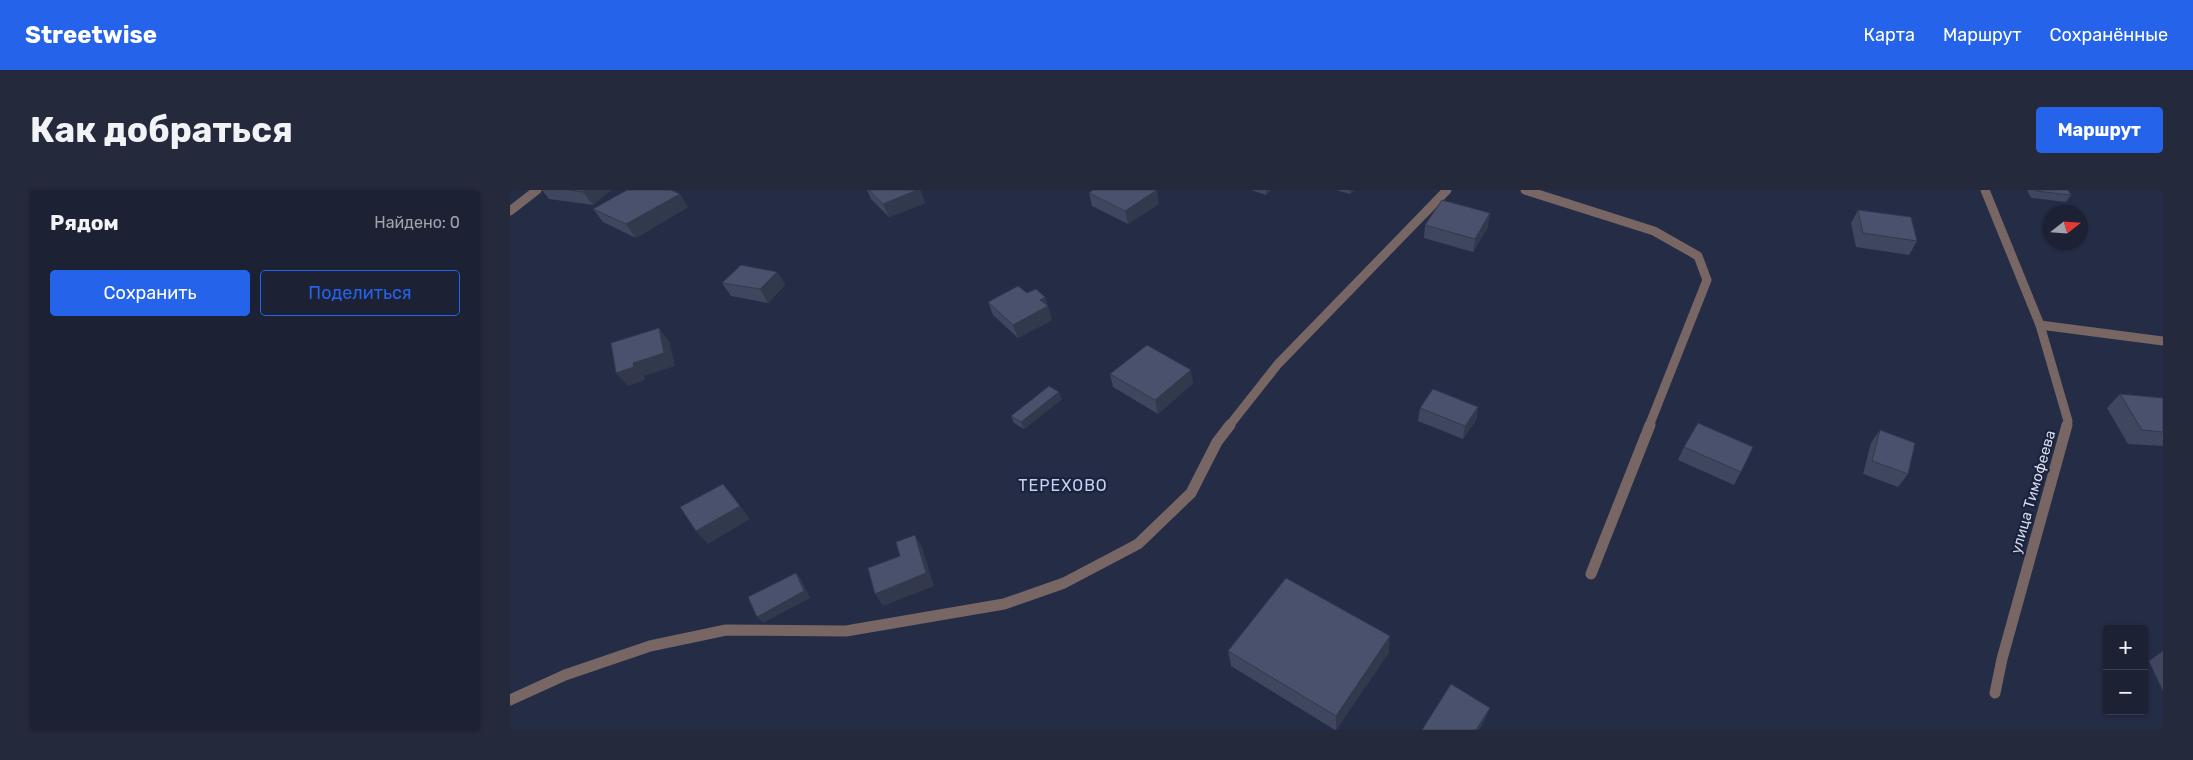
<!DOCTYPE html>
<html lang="ru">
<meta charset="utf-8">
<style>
body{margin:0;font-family:Rubik,sans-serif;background:#25293c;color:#f1f3f6}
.controls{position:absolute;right:15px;bottom:15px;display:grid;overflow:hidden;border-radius:5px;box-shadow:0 1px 4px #0004}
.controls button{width:45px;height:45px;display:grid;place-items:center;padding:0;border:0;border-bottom:1px solid #3a3e4f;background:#1c2134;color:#f1f3f6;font:25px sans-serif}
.compass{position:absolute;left:1533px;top:15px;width:45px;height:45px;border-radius:50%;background:#1c2134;box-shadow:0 1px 4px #0004;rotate:73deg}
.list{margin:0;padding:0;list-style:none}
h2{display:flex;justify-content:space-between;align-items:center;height:65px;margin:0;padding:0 20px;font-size:21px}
h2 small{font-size:16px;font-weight:400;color:#a0a3ac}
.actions{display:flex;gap:10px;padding:15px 20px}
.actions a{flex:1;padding:11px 0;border:1px solid #2563eb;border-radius:5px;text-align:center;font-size:18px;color:#2563eb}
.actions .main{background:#2563eb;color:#fff}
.map{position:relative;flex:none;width:1653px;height:540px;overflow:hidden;border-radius:5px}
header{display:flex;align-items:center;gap:30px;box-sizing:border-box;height:70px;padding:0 25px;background:#2563eb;color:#fff}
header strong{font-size:24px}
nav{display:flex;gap:28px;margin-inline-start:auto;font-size:18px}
.intro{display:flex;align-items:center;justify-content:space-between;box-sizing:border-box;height:120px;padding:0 30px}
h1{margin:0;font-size:35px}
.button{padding:12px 22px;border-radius:5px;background:#2563eb;color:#fff;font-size:18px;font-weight:700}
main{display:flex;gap:30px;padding:0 30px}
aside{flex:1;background:#1c2134;border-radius:5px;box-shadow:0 1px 4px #0004}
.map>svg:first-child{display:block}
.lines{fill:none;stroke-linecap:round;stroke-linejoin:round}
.service-far1{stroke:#776663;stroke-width:9}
.service{stroke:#776663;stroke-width:11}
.minor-far1{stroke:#776663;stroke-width:9}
.minor{stroke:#776663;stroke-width:11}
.wall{fill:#3f465e}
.shaded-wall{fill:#33394c}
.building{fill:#49516d;stroke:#33394c}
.labels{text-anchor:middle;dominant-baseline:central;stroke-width:4.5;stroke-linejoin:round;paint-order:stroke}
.street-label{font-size:15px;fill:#d4daeb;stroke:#1b223b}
.neighbourhood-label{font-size:16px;letter-spacing:1px;fill:#c6d0f2;stroke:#1b223b}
</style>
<header>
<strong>Streetwise</strong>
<nav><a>Карта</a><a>Маршрут</a><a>Сохранённые</a></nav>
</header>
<div class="intro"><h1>Как добраться</h1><a class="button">Маршрут</a></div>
<main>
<aside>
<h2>Рядом<small>Найдено: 0</small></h2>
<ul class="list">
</ul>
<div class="actions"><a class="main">Сохранить</a><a>Поделиться</a></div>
</aside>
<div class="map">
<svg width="1653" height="540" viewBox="0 0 1653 540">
<rect width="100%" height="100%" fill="#252c45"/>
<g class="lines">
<!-- service-far1 -->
<g class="service-far1">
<path d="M 1015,0 L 1144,41 L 1188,66 L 1197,90 L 1139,236"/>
<path d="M 1530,135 L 1653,151"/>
</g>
<!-- service -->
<path class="service" d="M 1081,384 L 1140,235"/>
<!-- minor-far1 -->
<g class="minor-far1">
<path d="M 1475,0 L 1530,135 L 1558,231 L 1556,236"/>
<path d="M 0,21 L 27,0"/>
<path d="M 719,236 L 768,174 L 937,0"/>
</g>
<!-- minor -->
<g class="minor">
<path d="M 1485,503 L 1492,469 L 1557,235"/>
<path d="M 0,510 L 55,485 L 140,456 L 216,440 L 336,441 L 494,414 L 554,393 L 628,354 L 681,303 L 707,252 L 720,235"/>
</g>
</g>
<!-- wall -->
<g class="wall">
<path d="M 32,0 L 101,0 L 83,15 L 39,9 Z"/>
<path d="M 357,0 L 410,0 L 415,13 L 379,27 L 361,9 Z"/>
<path d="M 741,0 L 761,0 L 756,5 Z"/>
<path d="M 826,0 L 844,0 L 840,4 Z"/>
<path d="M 1517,0 L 1558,0 L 1561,5 L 1556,12 L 1521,8 Z"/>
<path d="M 579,3 L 649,14 L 618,34 L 582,16 Z"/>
<path d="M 178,17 L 126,48 L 93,32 L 83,19 Z"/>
<path d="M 1348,20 L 1407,51 L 1399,65 L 1346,57 L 1341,33 Z"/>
<path d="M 915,35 L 978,37 L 963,62 L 914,48 Z"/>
<path d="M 267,82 L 275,95 L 258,113 L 221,106 L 212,93 Z"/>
<path d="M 517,103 L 535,107 L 542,130 L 508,148 L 483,125 L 478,112 Z"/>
<path d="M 600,184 L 683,193 L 648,224 L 603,197 Z"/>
<path d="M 1610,204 L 1653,208 L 1653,256 L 1618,254 L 1597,218 Z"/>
<path d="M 552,209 L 514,239 L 504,233 L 501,226 Z"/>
<path d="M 968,217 L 966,230 L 953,249 L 908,231 L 910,218 Z"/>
<path d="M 1370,240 L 1398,284 L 1388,297 L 1353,284 L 1361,253 Z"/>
<path d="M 1174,257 L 1243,257 L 1224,295 L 1168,270 Z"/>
<path d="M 718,461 L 879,462 L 826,540 L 825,540 L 721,476 Z"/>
<path d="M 1653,461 L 1653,501 L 1639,471 Z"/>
</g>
<!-- shaded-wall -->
<g class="shaded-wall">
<path d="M 75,0 L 101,0 L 83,15 L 73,2 Z"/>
<path d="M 407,0 L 410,0 L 415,13 L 379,27 L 373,14 Z"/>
<path d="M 647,0 L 649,14 L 618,34 L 615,21 Z"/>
<path d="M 756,0 L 761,0 L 756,5 Z"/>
<path d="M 840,0 L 844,0 L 840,4 Z"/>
<path d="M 170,4 L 178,17 L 126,48 L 116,34 Z"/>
<path d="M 980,23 L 978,37 L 963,62 L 965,49 Z"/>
<path d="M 267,82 L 275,95 L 258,113 L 250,99 Z"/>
<path d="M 535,107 L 542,130 L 508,148 L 503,135 L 530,110 Z"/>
<path d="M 149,138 L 159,151 L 165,176 L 134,186 L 135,190 L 118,196 L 106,183 L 123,173 Z"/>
<path d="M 681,180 L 683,193 L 648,224 L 645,210 Z"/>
<path d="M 549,202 L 552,209 L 514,239 L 511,232 Z"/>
<path d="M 968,217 L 966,230 L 953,249 L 955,236 Z"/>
<path d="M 213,294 L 240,329 L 198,354 L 186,341 Z"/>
<path d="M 405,345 L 412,357 L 424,396 L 373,416 L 365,404 Z"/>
<path d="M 286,383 L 291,389 L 300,408 L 253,433 L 247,427 Z"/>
<path d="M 880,446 L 879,462 L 826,540 L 826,526 Z"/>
<path d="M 980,518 L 976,528 L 969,540 L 966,540 Z"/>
</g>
<!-- building -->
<g class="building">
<path d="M 59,0 L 75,0 L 73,2 Z"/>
<path d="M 117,0 L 161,0 L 170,4 L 116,34 L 83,19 Z"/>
<path d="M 359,0 L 407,0 L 373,14 Z"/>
<path d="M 583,0 L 647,0 L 615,21 L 579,3 Z"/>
<path d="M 1525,0 L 1558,0 L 1561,5 L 1526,1 Z"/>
<path d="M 932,10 L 980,23 L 965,49 L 915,35 Z"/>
<path d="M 1348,20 L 1401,27 L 1407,51 L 1353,43 Z"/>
<path d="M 231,75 L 267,82 L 250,99 L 212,93 Z"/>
<path d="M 508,96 L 517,103 L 526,99 L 535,107 L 530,110 L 538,116 L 503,135 L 478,112 Z"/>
<path d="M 149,138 L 154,163 L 123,173 L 124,177 L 106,183 L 101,153 Z"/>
<path d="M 637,155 L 681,180 L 645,210 L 600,184 Z"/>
<path d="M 539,196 L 549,202 L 511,232 L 501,226 Z"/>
<path d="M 923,199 L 968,217 L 955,236 L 910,218 Z"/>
<path d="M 1610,204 L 1653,208 L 1653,242 L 1632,240 Z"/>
<path d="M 1188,233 L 1243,257 L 1231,282 L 1174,257 Z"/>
<path d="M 1370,240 L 1405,253 L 1398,284 L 1362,271 Z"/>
<path d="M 213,294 L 230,316 L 186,341 L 170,317 Z"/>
<path d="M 405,345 L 416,383 L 365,404 L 358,378 L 390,366 L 386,352 Z"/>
<path d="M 286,383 L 294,401 L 247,427 L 238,407 Z"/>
<path d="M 776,388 L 880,446 L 826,526 L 718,461 Z"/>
<path d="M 941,494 L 980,518 L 966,540 L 912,540 Z"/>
</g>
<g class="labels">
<!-- street labels -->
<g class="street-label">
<text transform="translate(1523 302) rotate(-74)">улица Тимофеева</text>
</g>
<!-- neighbourhood labels -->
<g class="neighbourhood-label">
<text x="553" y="295">ТЕРЕХОВО</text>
</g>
</g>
</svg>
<div class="controls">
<button>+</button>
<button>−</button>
</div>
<svg class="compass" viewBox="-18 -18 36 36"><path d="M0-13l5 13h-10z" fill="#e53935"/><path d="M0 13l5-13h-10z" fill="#a0a3ac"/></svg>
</div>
</main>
